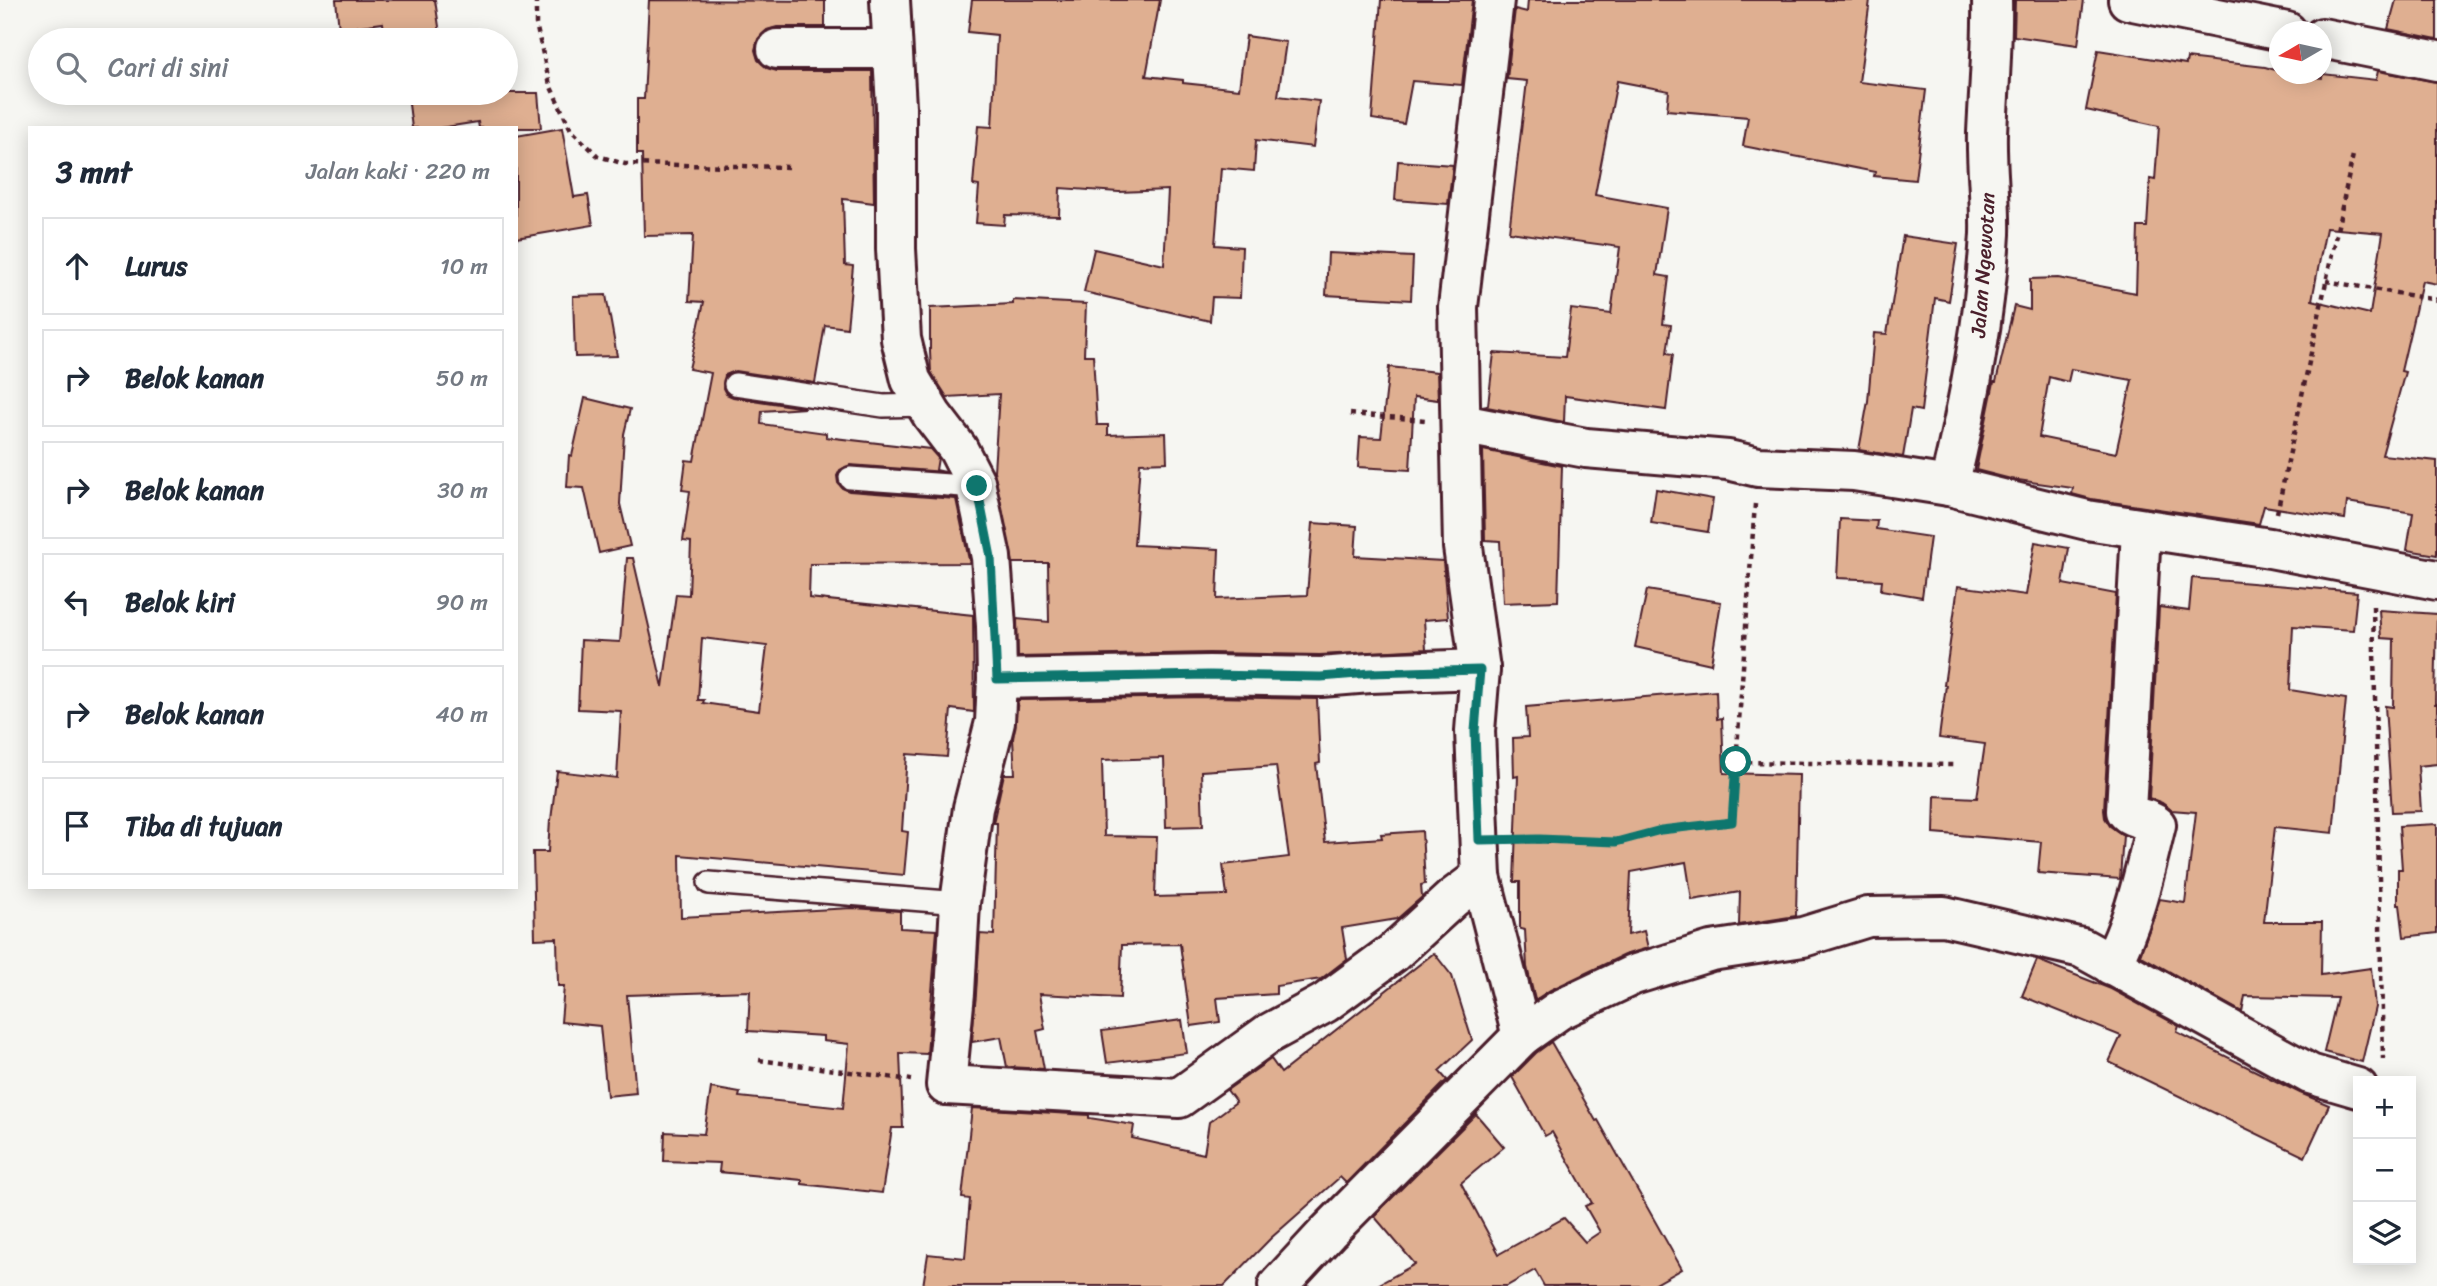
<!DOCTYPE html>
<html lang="id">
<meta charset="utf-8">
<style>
body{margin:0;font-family:Sriracha,sans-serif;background:#f2f2f3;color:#1f2937}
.controls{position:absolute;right:21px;bottom:21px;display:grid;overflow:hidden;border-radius:0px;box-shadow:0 4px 18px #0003}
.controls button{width:63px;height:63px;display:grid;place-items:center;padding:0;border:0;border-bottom:2px solid #e0e1e3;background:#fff;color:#1f2937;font:35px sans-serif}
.compass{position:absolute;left:2269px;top:21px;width:63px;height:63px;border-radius:50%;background:#fff;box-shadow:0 4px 18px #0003;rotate:261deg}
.stop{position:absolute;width:21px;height:21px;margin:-16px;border:5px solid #0f766e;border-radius:50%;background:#fff}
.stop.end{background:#0f766e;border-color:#fff;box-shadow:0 2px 7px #0008}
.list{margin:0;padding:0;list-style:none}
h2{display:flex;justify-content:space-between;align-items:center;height:91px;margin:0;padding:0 28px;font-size:30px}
h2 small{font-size:23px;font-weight:400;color:#747a83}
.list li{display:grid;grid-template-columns:46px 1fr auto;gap:21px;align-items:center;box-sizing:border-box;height:98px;margin:0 14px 14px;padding:0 14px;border:2px solid #e0e1e3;border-radius:0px}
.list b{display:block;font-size:26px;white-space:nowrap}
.list em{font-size:23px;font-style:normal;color:#747a83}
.icon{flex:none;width:38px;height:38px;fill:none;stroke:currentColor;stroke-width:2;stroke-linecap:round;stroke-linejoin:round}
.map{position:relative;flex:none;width:2437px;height:1286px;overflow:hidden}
.search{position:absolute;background:#fff;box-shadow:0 4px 18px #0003;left:28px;top:28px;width:490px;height:77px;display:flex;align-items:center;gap:18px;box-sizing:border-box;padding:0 24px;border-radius:38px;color:#747a83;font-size:26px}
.panel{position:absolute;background:#fff;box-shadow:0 4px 18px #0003;left:28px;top:126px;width:490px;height:763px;border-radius:0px}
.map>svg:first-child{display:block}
.building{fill:#dfaf91;stroke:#4a1f2b;stroke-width:2;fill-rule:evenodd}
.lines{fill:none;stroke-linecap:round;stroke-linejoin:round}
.service-casing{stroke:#4a1f2b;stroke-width:26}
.minor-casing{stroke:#4a1f2b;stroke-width:44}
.path{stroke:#4a1f2b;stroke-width:4.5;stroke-dasharray:5 5;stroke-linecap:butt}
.service{stroke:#f6f6f2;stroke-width:21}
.minor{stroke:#f6f6f2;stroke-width:38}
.route{stroke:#0f766e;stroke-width:9}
.labels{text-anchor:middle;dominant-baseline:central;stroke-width:5;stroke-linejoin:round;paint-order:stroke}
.street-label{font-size:21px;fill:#4a1f2b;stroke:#f6f6f2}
</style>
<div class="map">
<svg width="2437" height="1286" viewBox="0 0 2437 1286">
<rect width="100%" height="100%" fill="#f6f6f2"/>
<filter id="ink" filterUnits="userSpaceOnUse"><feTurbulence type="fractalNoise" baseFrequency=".0143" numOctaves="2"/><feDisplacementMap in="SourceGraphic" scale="14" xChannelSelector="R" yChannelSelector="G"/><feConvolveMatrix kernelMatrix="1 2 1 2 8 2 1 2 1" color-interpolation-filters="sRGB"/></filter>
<g filter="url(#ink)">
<!-- building -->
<g class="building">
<path d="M 336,0 L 435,0 L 441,40 L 385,40 L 383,23 L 339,29 Z"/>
<path d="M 649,0 L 825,1 L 825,27 L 777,27 L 767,30 L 758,39 L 755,50 L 758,60 L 767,68 L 777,71 L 872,71 L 874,203 L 843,199 L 845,265 L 853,266 L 847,328 L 825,325 L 815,383 L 736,371 L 725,375 L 723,388 L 726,394 L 733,397 L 805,408 L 762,411 L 761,424 L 826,433 L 826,437 L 930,449 L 938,458 L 936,470 L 945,472 L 850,465 L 840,470 L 837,476 L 838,483 L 842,488 L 849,491 L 956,499 L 969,560 L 970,563 L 810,564 L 809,598 L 973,615 L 974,712 L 951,709 L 947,757 L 907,754 L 902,831 L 908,832 L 904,875 L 680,855 L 681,917 L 852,908 L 900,911 L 900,928 L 937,930 L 927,1054 L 900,1053 L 903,1128 L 892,1128 L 882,1193 L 802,1184 L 802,1180 L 719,1172 L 720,1163 L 664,1161 L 665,1132 L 704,1134 L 711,1088 L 740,1093 L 739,1097 L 843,1108 L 849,1044 L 823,1041 L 823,1036 L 748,1031 L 750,991 L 627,995 L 636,1093 L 607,1096 L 600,1026 L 561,1022 L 564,986 L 558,986 L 557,938 L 535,939 L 533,852 L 548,852 L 550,820 L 551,820 L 557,771 L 617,778 L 621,711 L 578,709 L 581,640 L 620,642 L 627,558 L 633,558 L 663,687 L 676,594 L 689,595 L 691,542 L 683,541 L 690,491 L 682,490 L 686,460 L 694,461 L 711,373 L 689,369 L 704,302 L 689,301 L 693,235 L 644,236 L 642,154 L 637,154 L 637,99 L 644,99 ZM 702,638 L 767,646 L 759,711 L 703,703 L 704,700 L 698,700 Z"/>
<path d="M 972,0 L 1160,0 L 1146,76 L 1183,80 L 1183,83 L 1239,89 L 1246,36 L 1286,42 L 1278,96 L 1319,101 L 1313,147 L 1256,140 L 1254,171 L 1221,168 L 1215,245 L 1242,247 L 1240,298 L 1212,297 L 1210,321 L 1084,292 L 1094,249 L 1164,265 L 1168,190 L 1119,192 L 1060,188 L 1059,216 L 1005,215 L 1004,225 L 976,223 L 979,186 L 973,185 L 978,126 L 992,127 L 997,35 L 968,32 Z"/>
<path d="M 1381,0 L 1472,0 L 1462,85 L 1412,81 L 1404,124 L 1372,119 Z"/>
<path d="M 1528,0 L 1870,0 L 1859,82 L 1926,90 L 1915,180 L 1874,176 L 1875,172 L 1743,146 L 1748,117 L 1667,110 L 1669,91 L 1617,81 L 1595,195 L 1667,208 L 1657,275 L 1669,277 L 1663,324 L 1671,325 L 1667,353 L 1673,354 L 1666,410 L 1565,396 L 1564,422 L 1482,406 L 1488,405 L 1494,353 L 1565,357 L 1571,309 L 1611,314 L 1620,247 L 1509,232 L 1527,81 L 1507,79 L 1515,9 L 1527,12 Z"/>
<path d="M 2015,0 L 2084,0 L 2078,45 L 2014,36 Z"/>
<path d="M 2396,0 L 2437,0 L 2437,39 L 2388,29 Z"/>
<path d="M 2098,50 L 2186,64 L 2187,58 L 2265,67 L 2279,71 L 2279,74 L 2322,78 L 2323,74 L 2376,80 L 2378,71 L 2437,82 L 2437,284 L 2422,281 L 2401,371 L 2405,372 L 2382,455 L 2437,461 L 2437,555 L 2407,550 L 2413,513 L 2347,502 L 2345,519 L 2264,506 L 2259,524 L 2091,499 L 2072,494 L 2073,488 L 2011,479 L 1976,470 L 1994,382 L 1996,382 L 2014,306 L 2030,310 L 2030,279 L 2058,278 L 2136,293 L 2138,227 L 2147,227 L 2150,179 L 2155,180 L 2159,126 L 2086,110 ZM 2326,228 L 2383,233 L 2370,314 L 2312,300 ZM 2071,369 L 2132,380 L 2116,453 L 2039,437 L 2049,377 L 2068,382 Z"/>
<path d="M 392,93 L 538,93 L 541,128 L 479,128 L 478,122 L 440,128 L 412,128 L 408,96 L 392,98 Z"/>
<path d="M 562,128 L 574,197 L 588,195 L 593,225 L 516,238 L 516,136 Z"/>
<path d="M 1398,161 L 1453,165 L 1448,204 L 1395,200 Z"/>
<path d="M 1903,236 L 1958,244 L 1949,301 L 1935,298 L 1921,411 L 1911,409 L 1903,457 L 1859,450 L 1868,401 L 1874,333 L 1887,334 Z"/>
<path d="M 1328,253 L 1413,257 L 1411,300 L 1326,295 Z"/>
<path d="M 606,295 L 617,356 L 575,357 L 573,296 Z"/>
<path d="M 1013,300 L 1086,304 L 1084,355 L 1093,355 L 1097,425 L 1108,425 L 1108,435 L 1166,433 L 1167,462 L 1140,463 L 1134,545 L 1219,549 L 1217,599 L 1307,595 L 1313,523 L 1357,526 L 1355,556 L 1443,561 L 1448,618 L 1424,620 L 1426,649 L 1320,655 L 1209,653 L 1018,657 L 1017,619 L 1049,622 L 1048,563 L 1013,563 L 994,471 L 999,394 L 947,397 L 931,372 L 930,352 L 930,308 L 1013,304 Z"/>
<path d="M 1389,367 L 1437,372 L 1438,400 L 1414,397 L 1410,470 L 1358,467 L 1360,437 L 1381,438 Z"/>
<path d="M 585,398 L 630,409 L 624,434 L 620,504 L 630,546 L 599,553 L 584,488 L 567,487 L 569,455 L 572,456 Z"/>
<path d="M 1483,450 L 1562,466 L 1558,601 L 1503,603 L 1500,541 L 1485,540 Z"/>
<path d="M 1656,489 L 1713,499 L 1708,532 L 1651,523 Z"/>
<path d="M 1840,519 L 1877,521 L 1876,529 L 1930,537 L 1922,597 L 1881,590 L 1882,580 L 1837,578 Z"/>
<path d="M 2035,542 L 2069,548 L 2063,584 L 2116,594 L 2104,810 L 2105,818 L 2110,826 L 2123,835 L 2120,879 L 2038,873 L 2041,842 L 1934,833 L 1935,796 L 1977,798 L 1985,744 L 1939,738 L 1946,685 L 1944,685 L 1958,586 L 2026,595 Z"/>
<path d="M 2192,578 L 2357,592 L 2353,630 L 2293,626 L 2290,690 L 2346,699 L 2333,833 L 2275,827 L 2264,922 L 2322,922 L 2321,975 L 2371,968 L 2375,1007 L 2362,1062 L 2324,1052 L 2337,998 L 2245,996 L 2242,1012 L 2140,955 L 2160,899 L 2185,903 L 2196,812 L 2171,810 L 2162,803 L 2149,798 L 2159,607 L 2189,611 Z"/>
<path d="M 1647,590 L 1721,602 L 1711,664 L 1635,647 Z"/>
<path d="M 2379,610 L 2437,614 L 2435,704 L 2437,704 L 2437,764 L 2418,766 L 2421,811 L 2392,812 L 2385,706 L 2393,707 L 2394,639 L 2381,638 Z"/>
<path d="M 1716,691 L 1717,719 L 1722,718 L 1724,773 L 1799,775 L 1796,916 L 1739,925 L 1740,892 L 1692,900 L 1686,862 L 1631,872 L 1628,935 L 1644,931 L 1648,948 L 1624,955 L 1550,990 L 1535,1000 L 1527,967 L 1525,930 L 1520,929 L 1520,882 L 1514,882 L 1518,776 L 1514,777 L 1513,738 L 1528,737 L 1526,707 Z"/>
<path d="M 1209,697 L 1317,699 L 1320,763 L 1316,764 L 1325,842 L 1382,838 L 1381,834 L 1422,831 L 1425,884 L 1421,885 L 1422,897 L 1397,919 L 1342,928 L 1347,959 L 1321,979 L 1276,986 L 1276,994 L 1217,998 L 1220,1022 L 1191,1026 L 1180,944 L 1122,945 L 1120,998 L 1039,994 L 1045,1029 L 1037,1031 L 1044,1069 L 1007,1067 L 1001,1037 L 972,1042 L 980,934 L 994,935 L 997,823 L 993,823 L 1004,774 L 1015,774 L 1013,739 L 1018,700 ZM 1164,758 L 1166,827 L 1203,826 L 1201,771 L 1276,766 L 1289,857 L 1223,865 L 1227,895 L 1155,897 L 1157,837 L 1104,836 L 1102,760 Z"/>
<path d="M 2437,824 L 2437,933 L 2404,937 L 2400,905 L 2398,905 L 2398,869 L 2402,869 L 2399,826 Z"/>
<path d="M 1434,953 L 1452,976 L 1472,1040 L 1439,1071 L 1447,1080 L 1346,1183 L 1340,1177 L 1271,1238 L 1224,1286 L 923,1286 L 928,1254 L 965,1258 L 970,1199 L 962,1198 L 972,1108 L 1089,1115 L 1089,1118 L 1134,1125 L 1132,1138 L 1204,1154 L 1209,1122 L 1236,1102 L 1227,1090 L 1271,1059 L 1281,1073 Z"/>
<path d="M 2037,960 L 2111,989 L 2179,1026 L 2177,1032 L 2300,1093 L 2329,1105 L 2305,1157 L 2109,1062 L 2121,1036 L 2022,996 Z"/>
<path d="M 1182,1020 L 1187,1053 L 1107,1063 L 1102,1031 Z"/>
<path d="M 1551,1042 L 1596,1121 L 1598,1120 L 1682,1269 L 1652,1286 L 1544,1286 L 1535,1270 L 1507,1286 L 1376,1286 L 1415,1264 L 1374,1216 L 1476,1114 L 1504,1147 L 1461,1183 L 1499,1254 L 1564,1218 L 1585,1242 L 1600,1232 L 1585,1206 L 1592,1203 L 1552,1132 L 1545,1136 L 1512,1077 L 1536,1053 Z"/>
</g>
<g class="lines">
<defs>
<g id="service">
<path d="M 735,384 L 883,406 L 926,405"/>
<path d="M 850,478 L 977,487"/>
<path d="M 709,883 L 960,903"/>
</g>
<g id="minor">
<path d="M 890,0 L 896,107 L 896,249 L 901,339 L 911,380 L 932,415 L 958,449 L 975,482 L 991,557 L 996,626 L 997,679 L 995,722 L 973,808 L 960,903 L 955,993 L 946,1085 L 1179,1098 L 1268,1034 L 1325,1003 L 1393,953 L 1453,898 L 1481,877"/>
<path d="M 1494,0 L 1458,307 L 1463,547 L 1480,669 L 1475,731 L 1481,877 L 1522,1036"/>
<path d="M 2128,0 L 2287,32"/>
<path d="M 2322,38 L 2437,61"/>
<path d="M 777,49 L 892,49"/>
<path d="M 1461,424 L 1586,448 L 1728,460 L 1758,467 L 1854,471 L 1949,486 L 2087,520 L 2270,548 L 2437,580"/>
<path d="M 1949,486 C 1969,403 1985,320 1990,234 C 1991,200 1986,167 1987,133 C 1989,88 1993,44 1992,0"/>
<path d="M 997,679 L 1209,675 L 1321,677 L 1370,673 L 1480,669"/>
<path d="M 2111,965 C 2135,920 2144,873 2156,825 C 2148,817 2133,820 2126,811 L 2141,530"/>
<path d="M 1278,1286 L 1328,1232 L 1522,1036 L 1559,1010 L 1633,975 L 1711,951 L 1803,937 L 1868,917 L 1944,916 L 2082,948 L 2310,1074 L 2358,1088"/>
</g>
</defs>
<!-- service casing -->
<use href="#service" class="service-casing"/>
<!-- minor casing -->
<use href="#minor" class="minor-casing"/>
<!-- path -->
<g class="path">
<path d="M 536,0 L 536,24 L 550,85 L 571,130 L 598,156 L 625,164 L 793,167"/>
<path d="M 2326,281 L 2437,300"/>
<path d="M 1350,414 L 1425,420"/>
<path d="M 1755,504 L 1736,762 L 1953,765"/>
<path d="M 2277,513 L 2353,155"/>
<path d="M 2373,606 L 2383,1059"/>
<path d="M 1516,840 L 1616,842 L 1661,830 L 1732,823 L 1736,762"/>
<path d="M 759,1060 L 911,1080"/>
</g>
<!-- service -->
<use href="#service" class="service"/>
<!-- minor -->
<use href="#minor" class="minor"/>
</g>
</g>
<g class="lines" filter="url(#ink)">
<!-- route -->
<path class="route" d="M 977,486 L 991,557 L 997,679 L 1209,675 L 1321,677 L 1370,673 L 1480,670 L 1475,731 L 1479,840 L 1539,839 L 1616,842 L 1661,830 L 1732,822 L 1736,762"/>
</g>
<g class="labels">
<!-- street labels -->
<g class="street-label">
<text transform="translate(1983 265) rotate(-86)">Jalan Ngewotan</text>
</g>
</g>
</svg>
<div class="controls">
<button>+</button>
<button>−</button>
<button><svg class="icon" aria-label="layers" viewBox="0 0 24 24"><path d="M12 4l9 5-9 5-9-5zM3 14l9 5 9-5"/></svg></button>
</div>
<svg class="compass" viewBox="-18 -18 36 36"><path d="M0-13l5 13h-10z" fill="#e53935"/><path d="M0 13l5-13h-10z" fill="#747a83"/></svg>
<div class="stop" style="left:1736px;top:762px"></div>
<div class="stop end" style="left:977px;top:486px"></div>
<div class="search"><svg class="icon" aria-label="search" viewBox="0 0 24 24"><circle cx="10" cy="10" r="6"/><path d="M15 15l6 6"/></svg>Cari di sini</div>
<section class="panel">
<h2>3 mnt<small>Jalan kaki · 220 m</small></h2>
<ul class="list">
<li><svg class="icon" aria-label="ahead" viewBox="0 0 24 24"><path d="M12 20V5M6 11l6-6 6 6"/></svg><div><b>Lurus</b></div><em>10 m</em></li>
<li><svg class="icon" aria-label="right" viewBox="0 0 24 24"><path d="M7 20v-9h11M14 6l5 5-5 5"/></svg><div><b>Belok kanan</b></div><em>50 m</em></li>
<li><svg class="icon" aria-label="right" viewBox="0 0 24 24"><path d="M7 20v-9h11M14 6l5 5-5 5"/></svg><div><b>Belok kanan</b></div><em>30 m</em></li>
<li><svg class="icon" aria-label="left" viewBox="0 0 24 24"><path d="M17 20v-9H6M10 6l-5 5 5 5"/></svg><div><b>Belok kiri</b></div><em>90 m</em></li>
<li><svg class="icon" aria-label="right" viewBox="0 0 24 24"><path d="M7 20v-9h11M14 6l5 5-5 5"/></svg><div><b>Belok kanan</b></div><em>40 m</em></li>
<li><svg class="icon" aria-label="arrive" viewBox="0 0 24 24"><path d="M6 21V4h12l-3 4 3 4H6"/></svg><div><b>Tiba di tujuan</b></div></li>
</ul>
</section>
</div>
